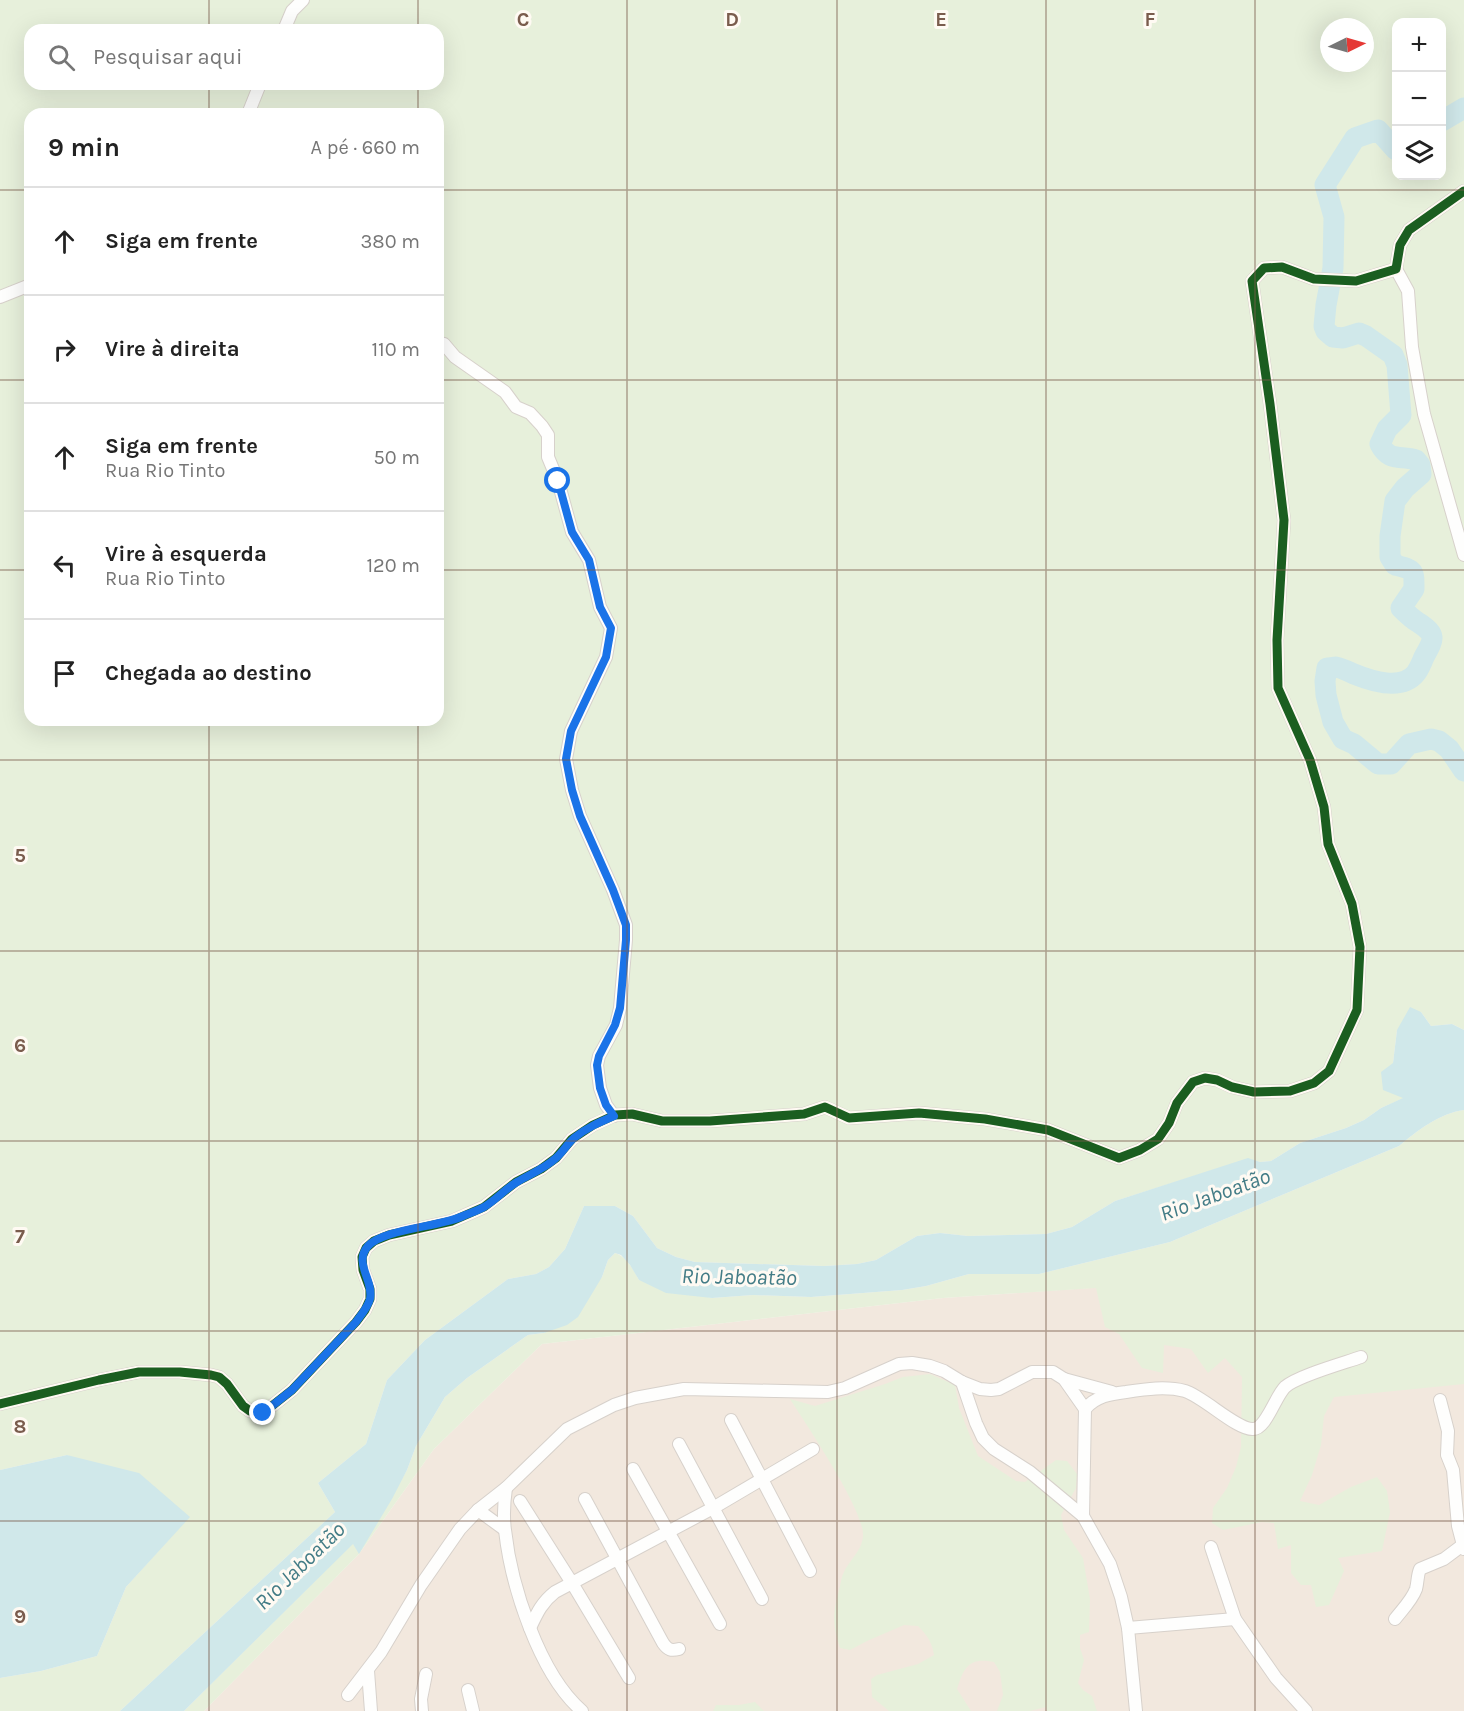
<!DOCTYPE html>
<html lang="pt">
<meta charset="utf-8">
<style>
body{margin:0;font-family:Karla,sans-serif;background:#f6f6f6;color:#222}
.controls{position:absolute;right:18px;top:18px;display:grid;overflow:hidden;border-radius:12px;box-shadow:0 6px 24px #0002}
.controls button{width:54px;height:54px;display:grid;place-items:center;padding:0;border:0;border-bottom:2px solid #e0e0e0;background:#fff;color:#222;font:30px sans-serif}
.compass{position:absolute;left:1320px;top:18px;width:54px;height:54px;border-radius:50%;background:#fff;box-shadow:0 6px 24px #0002;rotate:85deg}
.stop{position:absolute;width:18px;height:18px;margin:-14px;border:4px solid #1a73e8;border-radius:50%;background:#fff}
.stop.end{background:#1a73e8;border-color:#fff;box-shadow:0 2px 6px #0008}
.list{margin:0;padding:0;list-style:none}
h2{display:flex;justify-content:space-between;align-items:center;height:78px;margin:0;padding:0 24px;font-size:26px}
h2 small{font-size:20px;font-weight:400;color:#767676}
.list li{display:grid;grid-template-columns:39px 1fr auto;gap:18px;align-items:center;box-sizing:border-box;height:108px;padding:0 24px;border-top:2px solid #e0e0e0}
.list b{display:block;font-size:22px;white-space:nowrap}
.list p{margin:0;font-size:20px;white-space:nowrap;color:#767676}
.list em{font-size:20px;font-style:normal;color:#767676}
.icon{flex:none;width:33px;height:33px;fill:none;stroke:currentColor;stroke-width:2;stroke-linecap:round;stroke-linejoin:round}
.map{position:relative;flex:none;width:1464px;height:1711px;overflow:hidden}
.search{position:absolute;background:#fff;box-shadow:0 6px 24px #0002;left:24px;top:24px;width:420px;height:66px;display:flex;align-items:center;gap:15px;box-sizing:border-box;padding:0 21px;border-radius:18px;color:#767676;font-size:22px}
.panel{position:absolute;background:#fff;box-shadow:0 6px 24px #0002;left:24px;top:108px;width:420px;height:618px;border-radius:18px}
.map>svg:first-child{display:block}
.residential{fill:#f2e8de}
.green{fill:#e7f0db;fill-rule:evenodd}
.water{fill:#d0e8ea}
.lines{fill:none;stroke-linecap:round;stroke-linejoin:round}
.river{stroke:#d0e8ea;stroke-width:21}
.minor-casing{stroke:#d7d1cb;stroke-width:14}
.minor{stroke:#fefefd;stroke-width:12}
.cycleway-casing{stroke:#fffaf3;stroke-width:13}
.cycleway{stroke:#1b5e20;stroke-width:9}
.route{stroke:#1a73e8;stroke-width:8}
.grid{fill:none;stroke:#7a5c4d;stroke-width:1.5;stroke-opacity:0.55}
.labels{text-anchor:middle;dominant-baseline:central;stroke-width:6;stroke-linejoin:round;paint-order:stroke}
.water-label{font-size:22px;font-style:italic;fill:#437c86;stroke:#fffaf3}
.grid-label{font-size:20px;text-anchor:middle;font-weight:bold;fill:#7a5c4d;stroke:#fffaf3;stroke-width:6;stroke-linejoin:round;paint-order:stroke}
</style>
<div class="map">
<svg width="1464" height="1711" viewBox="0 0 1464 1711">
<rect width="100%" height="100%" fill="#f9f5f0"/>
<!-- residential -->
<path class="residential" d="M 1178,1282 L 1464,1377 L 1464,1711 L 204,1711 L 359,1554 L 434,1449 L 542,1344 L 943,1298 Z"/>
<!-- green -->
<g class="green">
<path d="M 0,0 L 1464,0 L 1464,1030 L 1452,1024 L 1431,1026 L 1421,1012 L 1397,1030 L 1393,1063 L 1404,1098 L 1381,1108 L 1364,1120 L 1346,1128 L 1300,1143 L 1271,1161 L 1260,1162 L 1248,1159 L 1115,1201 L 1072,1227 L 1046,1234 L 968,1236 L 940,1233 L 917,1236 L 876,1260 L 857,1264 L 824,1266 L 695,1262 L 676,1257 L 657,1248 L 633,1216 L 615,1206 L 584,1206 L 565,1249 L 549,1267 L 536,1274 L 508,1279 L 425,1340 L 387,1380 L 366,1444 L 318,1483 L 335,1512 L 120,1711 L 0,1711 L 0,1678 L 41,1671 L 97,1656 L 126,1587 L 189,1517 L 67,1455 L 0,1470 ZM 1396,22 L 1442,22 L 1442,176 L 1396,176 ZM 1329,27 L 1365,27 L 1365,63 L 1329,63 ZM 30,30 L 438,30 L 438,84 L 30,84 ZM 30,114 L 438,114 L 438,720 L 30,720 Z"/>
<path d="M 1464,1110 L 1464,1384 L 1334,1397 L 1324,1416 L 1321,1445 L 1312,1475 L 1300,1501 L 1319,1505 L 1351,1487 L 1377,1477 L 1387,1491 L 1390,1512 L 1382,1551 L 1338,1558 L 1344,1571 L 1329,1605 L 1316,1607 L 1311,1585 L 1301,1585 L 1291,1573 L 1291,1545 L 1278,1549 L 1274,1523 L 1262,1522 L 1223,1530 L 1212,1523 L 1213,1508 L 1227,1488 L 1236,1467 L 1241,1447 L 1242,1377 L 1225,1358 L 1208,1373 L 1191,1349 L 1164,1345 L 1163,1373 L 1142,1368 L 1119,1334 L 1105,1327 L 1096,1288 L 943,1298 L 542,1344 L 434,1449 L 359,1554 L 204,1711 L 184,1711 L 353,1543 L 359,1553 L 407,1470 L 416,1446 L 445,1397 L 467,1378 L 528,1335 L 544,1333 L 602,1277 L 608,1260 L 615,1253 C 627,1257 633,1269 639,1280 L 712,1298 L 753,1295 L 811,1297 L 902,1290 L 926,1286 L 969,1274 L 1039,1274 L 1170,1242 L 1399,1146 C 1417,1131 1440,1113 1464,1110 Z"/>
<path d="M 930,1374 L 955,1385 L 959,1408 L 978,1456 L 1016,1481 L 1025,1482 L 1056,1460 L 1067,1461 L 1077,1474 L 1076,1488 L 1061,1515 L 1064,1530 L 1083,1558 L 1090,1599 L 1089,1632 L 1080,1635 L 1080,1648 L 1084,1660 L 1078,1683 L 1083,1690 L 1092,1696 L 1097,1711 L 1047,1711 L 1046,1707 L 1030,1711 L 997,1711 L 1003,1695 L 1000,1672 L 994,1662 C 968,1657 964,1668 957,1689 L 971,1711 L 889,1711 L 872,1697 L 871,1679 L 877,1675 L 918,1664 L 934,1655 C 932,1642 927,1635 918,1626 L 904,1625 L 867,1641 L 850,1650 L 840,1648 C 832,1623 833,1614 839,1590 C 841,1584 841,1577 844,1572 C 850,1559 862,1551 863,1536 C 865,1511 806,1424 790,1399 L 815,1406 L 885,1384 L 903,1377 Z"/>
<path d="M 755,1702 L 764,1711 L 713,1711 L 716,1705 L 739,1705 Z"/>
</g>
<!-- water -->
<g class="water">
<path d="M 1410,1007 L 1421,1012 L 1431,1026 L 1452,1024 L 1464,1030 L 1464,1110 C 1440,1113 1417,1131 1399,1146 L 1170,1242 L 1039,1274 L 969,1274 L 926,1286 L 902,1290 L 811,1297 L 753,1295 L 712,1298 L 666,1293 L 639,1280 L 630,1265 L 621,1255 L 615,1253 L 608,1260 L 602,1277 L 578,1317 L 567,1325 L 544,1333 L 528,1335 L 467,1378 L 445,1397 L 416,1446 L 407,1470 L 392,1499 L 359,1554 L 353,1544 L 184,1711 L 120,1711 L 335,1512 L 318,1483 L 366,1444 L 387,1380 L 425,1340 L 508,1279 L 536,1274 L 549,1267 L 565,1249 L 584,1206 L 615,1206 L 633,1216 L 657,1248 L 676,1257 L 695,1262 L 824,1266 L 857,1264 L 876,1260 L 917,1236 L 940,1233 L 968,1236 L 1046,1234 L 1072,1227 L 1115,1201 L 1248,1158 L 1260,1162 L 1271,1161 L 1300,1143 L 1346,1128 L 1364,1120 L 1381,1108 L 1403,1098 L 1383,1090 L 1381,1072 L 1393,1063 L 1397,1030 Z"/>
<path d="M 67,1455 L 139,1473 L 190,1517 L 126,1587 L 97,1656 L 41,1671 L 0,1678 L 0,1470 Z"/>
</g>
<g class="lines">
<!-- river -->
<g class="river">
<path d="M 1442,121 L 1464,108"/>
<path d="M 1396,150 L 1378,130 L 1355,138 L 1325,185 L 1334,217 L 1333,268 L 1326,305 L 1324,326 L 1326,331 L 1333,337 L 1343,338 L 1359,333 L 1366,336 L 1393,355 L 1397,365 L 1401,415 L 1387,429 L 1380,444 C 1389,462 1400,455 1416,460 L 1420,465 L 1421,474 L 1405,488 L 1395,501 L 1390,536 L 1390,557 L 1395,565 C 1414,570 1414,569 1414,589 L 1401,608 C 1406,613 1412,619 1419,623 C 1437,635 1434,639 1424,657 C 1422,662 1419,669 1416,673 C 1402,691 1371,681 1354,674 C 1349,672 1342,668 1336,667 C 1333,667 1330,668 1327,668 L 1325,681 L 1326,695 L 1333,722 L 1340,734 L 1343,739 L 1354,744 L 1378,764 L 1391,764 L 1409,744 L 1431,739 L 1439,741 L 1449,749 L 1464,771"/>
</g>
<defs>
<g id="minor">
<path d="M 284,30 L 292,11 L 303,0"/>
<path d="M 248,114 L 260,84"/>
<path d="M 1396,269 L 1408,291 L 1412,347 L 1424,414 L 1464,555"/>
<path d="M 0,297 L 30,285"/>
<path d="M 438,343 L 444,344 L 455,357 L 505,392 L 516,407 L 530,413 L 542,426 L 548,435 L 548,457 L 558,481 L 572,532 L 589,560 L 600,607 L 611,628 L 606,657 L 571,731 L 566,759 L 572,790 L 580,816 L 613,890 L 626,925 L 626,940 L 620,1008 L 616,1025 L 599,1056 L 597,1065 L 600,1088 L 606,1105 L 614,1116"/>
<path d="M 1064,1379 L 1112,1392"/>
<path d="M 962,1382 L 976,1423 L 983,1438 L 994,1449 L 1030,1472 L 1083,1516 L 1110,1564 L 1121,1597 L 1128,1628 L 1136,1711"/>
<path d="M 1440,1400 L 1448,1431 L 1447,1455 L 1453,1470 L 1458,1526 L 1464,1549"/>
<path d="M 0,1404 L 99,1380 L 139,1372 L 180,1372 L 211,1375 L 219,1377 L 227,1384 L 243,1406 L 250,1411 L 263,1413 L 292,1390 L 356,1322 L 365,1310 L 370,1299 L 370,1289 L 363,1270 L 362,1257 L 366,1248 L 374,1241 L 389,1235 L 452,1221 L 484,1207 L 516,1182 L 541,1169 L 556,1158 L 572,1139 L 593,1125 L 615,1115 L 632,1114 L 662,1121 L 710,1121 L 804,1114 L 825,1107 L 849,1118 L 919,1113 L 985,1119 L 1048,1130 L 1119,1158 L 1140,1150 L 1158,1139 L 1169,1123 L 1177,1103 L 1193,1082 L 1205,1078 L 1217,1080 L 1232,1087 L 1254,1092 L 1290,1091 L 1314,1083 L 1329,1071 L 1357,1010 L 1360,947 L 1352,904 L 1328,844 L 1324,807 L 1310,760 L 1278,688 L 1277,640 L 1284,520 L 1270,404 L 1252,281 L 1264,268 L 1282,267 L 1314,279 L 1356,281 L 1396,269 L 1400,245 L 1409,230 L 1464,191"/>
<path d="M 1085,1409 C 1096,1396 1110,1394 1126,1392 C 1146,1389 1166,1386 1185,1391 C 1204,1397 1237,1430 1253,1429 C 1266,1429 1275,1397 1285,1387 C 1297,1376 1344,1363 1361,1357"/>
<path d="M 731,1420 L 810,1571"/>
<path d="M 679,1444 L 762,1599"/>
<path d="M 633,1469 L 720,1624"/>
<path d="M 506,1488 C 504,1502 503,1516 505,1530 C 511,1585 539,1674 582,1711"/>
<path d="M 585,1499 L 663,1643 C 668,1650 671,1651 679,1649"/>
<path d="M 520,1501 L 572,1583 L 629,1678"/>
<path d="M 478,1510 L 504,1529"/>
<path d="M 1211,1547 L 1235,1619 L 1276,1678 L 1306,1711"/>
<path d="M 1395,1619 C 1402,1610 1412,1600 1416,1589 C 1418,1582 1417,1576 1420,1569 L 1444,1559 L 1464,1544"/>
<path d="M 530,1628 C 537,1613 542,1602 555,1592 L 713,1508 L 813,1449"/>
<path d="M 1128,1628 L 1235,1619"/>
<path d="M 368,1671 L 371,1711"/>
<path d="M 468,1690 L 473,1711"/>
<path d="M 348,1695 L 381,1652 L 421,1585 L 460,1529 L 478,1510 L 506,1488 L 567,1429 L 614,1405 L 635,1398 L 684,1389 L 828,1392 L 845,1388 L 899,1364 L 912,1363 L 930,1366 L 944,1371 L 962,1382 L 980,1389 L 991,1390 L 999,1389 L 1032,1372 L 1053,1372 L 1064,1379 L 1085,1409 L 1083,1516"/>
<path d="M 422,1711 L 421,1699 L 426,1674"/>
</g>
</defs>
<!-- minor casing -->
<use href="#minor" class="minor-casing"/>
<!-- minor -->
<use href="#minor" class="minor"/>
<defs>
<path id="cycleway" d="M 0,1404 L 99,1380 L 139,1372 L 180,1372 L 211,1375 L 219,1377 L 227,1384 L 243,1406 L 250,1411 L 263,1413 L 292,1390 L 356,1322 L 365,1310 L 370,1299 L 370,1289 L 363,1270 L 362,1257 L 366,1248 L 374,1241 L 389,1235 L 452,1221 L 484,1207 L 516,1182 L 541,1169 L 556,1158 L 572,1139 L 593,1125 L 615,1115 L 632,1114 L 662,1121 L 710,1121 L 804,1114 L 825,1107 L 849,1118 L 919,1113 L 985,1119 L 1048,1130 L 1119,1158 L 1140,1150 L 1158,1139 L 1169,1123 L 1177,1103 L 1193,1082 L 1205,1078 L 1217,1080 L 1232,1087 L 1254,1092 L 1290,1091 L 1314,1083 L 1329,1071 L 1357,1010 L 1360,947 L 1352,904 L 1328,844 L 1324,807 L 1310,760 L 1278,688 L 1277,640 L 1284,520 L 1270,404 L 1252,281 L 1264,268 L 1282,267 L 1314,279 L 1356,281 L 1396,269 L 1400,245 L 1409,230 L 1464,191"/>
</defs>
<!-- cycleway casing -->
<use href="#cycleway" class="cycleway-casing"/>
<!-- cycleway -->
<use href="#cycleway" class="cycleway"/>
</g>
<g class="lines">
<!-- route -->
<path class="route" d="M 263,1413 L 292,1390 L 356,1322 C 361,1315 368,1307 370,1299 C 374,1280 353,1263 368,1246 C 383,1229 439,1227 463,1216 C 470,1213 477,1211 484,1207 C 496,1200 505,1189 517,1182 C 530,1174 544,1169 556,1158 C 563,1152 567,1144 574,1138 C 586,1128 600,1122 614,1116 L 606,1105 L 600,1088 L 597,1065 L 599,1056 L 615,1025 L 620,1008 L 626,940 L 626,925 L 613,890 L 580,816 L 572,790 L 566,759 L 571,731 L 606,657 L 611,628 L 600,607 L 589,560 L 572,532 L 558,481"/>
</g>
<!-- grid -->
<path class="grid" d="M 209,0 L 209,30M 418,0 L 418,30M 627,0 L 627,1711M 837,0 L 837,1711M 1046,0 L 1046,1711M 1255,0 L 1255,1711M 209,84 L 209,114M 418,84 L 418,114M 0,190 L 30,190M 438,190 L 1464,190M 0,380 L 30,380M 438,380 L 1464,380M 0,570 L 30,570M 438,570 L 1464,570M 209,720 L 209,1711M 418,720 L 418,1711M 0,760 L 1464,760M 0,951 L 1464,951M 0,1141 L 1464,1141M 0,1331 L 1464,1331M 0,1521 L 1464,1521"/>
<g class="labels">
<!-- water labels -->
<g class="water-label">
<text transform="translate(1215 1195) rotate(-20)">Rio Jaboatão</text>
<text transform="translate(739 1277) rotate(1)">Rio Jaboatão</text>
<text transform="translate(300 1566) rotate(-44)">Rio Jaboatão</text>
</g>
</g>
<g class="grid-label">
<text x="523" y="26">C</text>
<text x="732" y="26">D</text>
<text x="941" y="26">E</text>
<text x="1150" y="26">F</text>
<text x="20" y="862">5</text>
<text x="20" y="1052">6</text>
<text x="20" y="1243">7</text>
<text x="20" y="1433">8</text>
<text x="20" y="1623">9</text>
</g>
</svg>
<div class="controls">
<button>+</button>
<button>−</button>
<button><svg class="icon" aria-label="layers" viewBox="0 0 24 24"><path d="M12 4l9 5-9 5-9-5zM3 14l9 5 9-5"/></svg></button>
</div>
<svg class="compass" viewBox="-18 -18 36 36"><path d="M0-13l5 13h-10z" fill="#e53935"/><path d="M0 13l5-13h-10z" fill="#767676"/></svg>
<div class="stop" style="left:558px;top:481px"></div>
<div class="stop end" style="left:263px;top:1413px"></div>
<div class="search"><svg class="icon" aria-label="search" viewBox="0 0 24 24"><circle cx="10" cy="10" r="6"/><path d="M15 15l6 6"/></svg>Pesquisar aqui</div>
<section class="panel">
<h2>9 min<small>A pé · 660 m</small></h2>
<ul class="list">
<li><svg class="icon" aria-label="ahead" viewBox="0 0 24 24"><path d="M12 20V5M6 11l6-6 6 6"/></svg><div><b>Siga em frente</b></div><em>380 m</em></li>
<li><svg class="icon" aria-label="right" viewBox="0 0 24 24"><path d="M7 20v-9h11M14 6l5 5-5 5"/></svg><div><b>Vire à direita</b></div><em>110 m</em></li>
<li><svg class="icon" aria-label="ahead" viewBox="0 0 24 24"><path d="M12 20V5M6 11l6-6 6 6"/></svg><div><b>Siga em frente</b><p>Rua Rio Tinto</p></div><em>50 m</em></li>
<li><svg class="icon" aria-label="left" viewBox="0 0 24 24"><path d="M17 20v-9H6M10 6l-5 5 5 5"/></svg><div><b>Vire à esquerda</b><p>Rua Rio Tinto</p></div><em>120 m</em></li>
<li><svg class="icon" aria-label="arrive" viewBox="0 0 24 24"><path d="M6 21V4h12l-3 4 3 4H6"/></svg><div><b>Chegada ao destino</b></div></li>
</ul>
</section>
</div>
